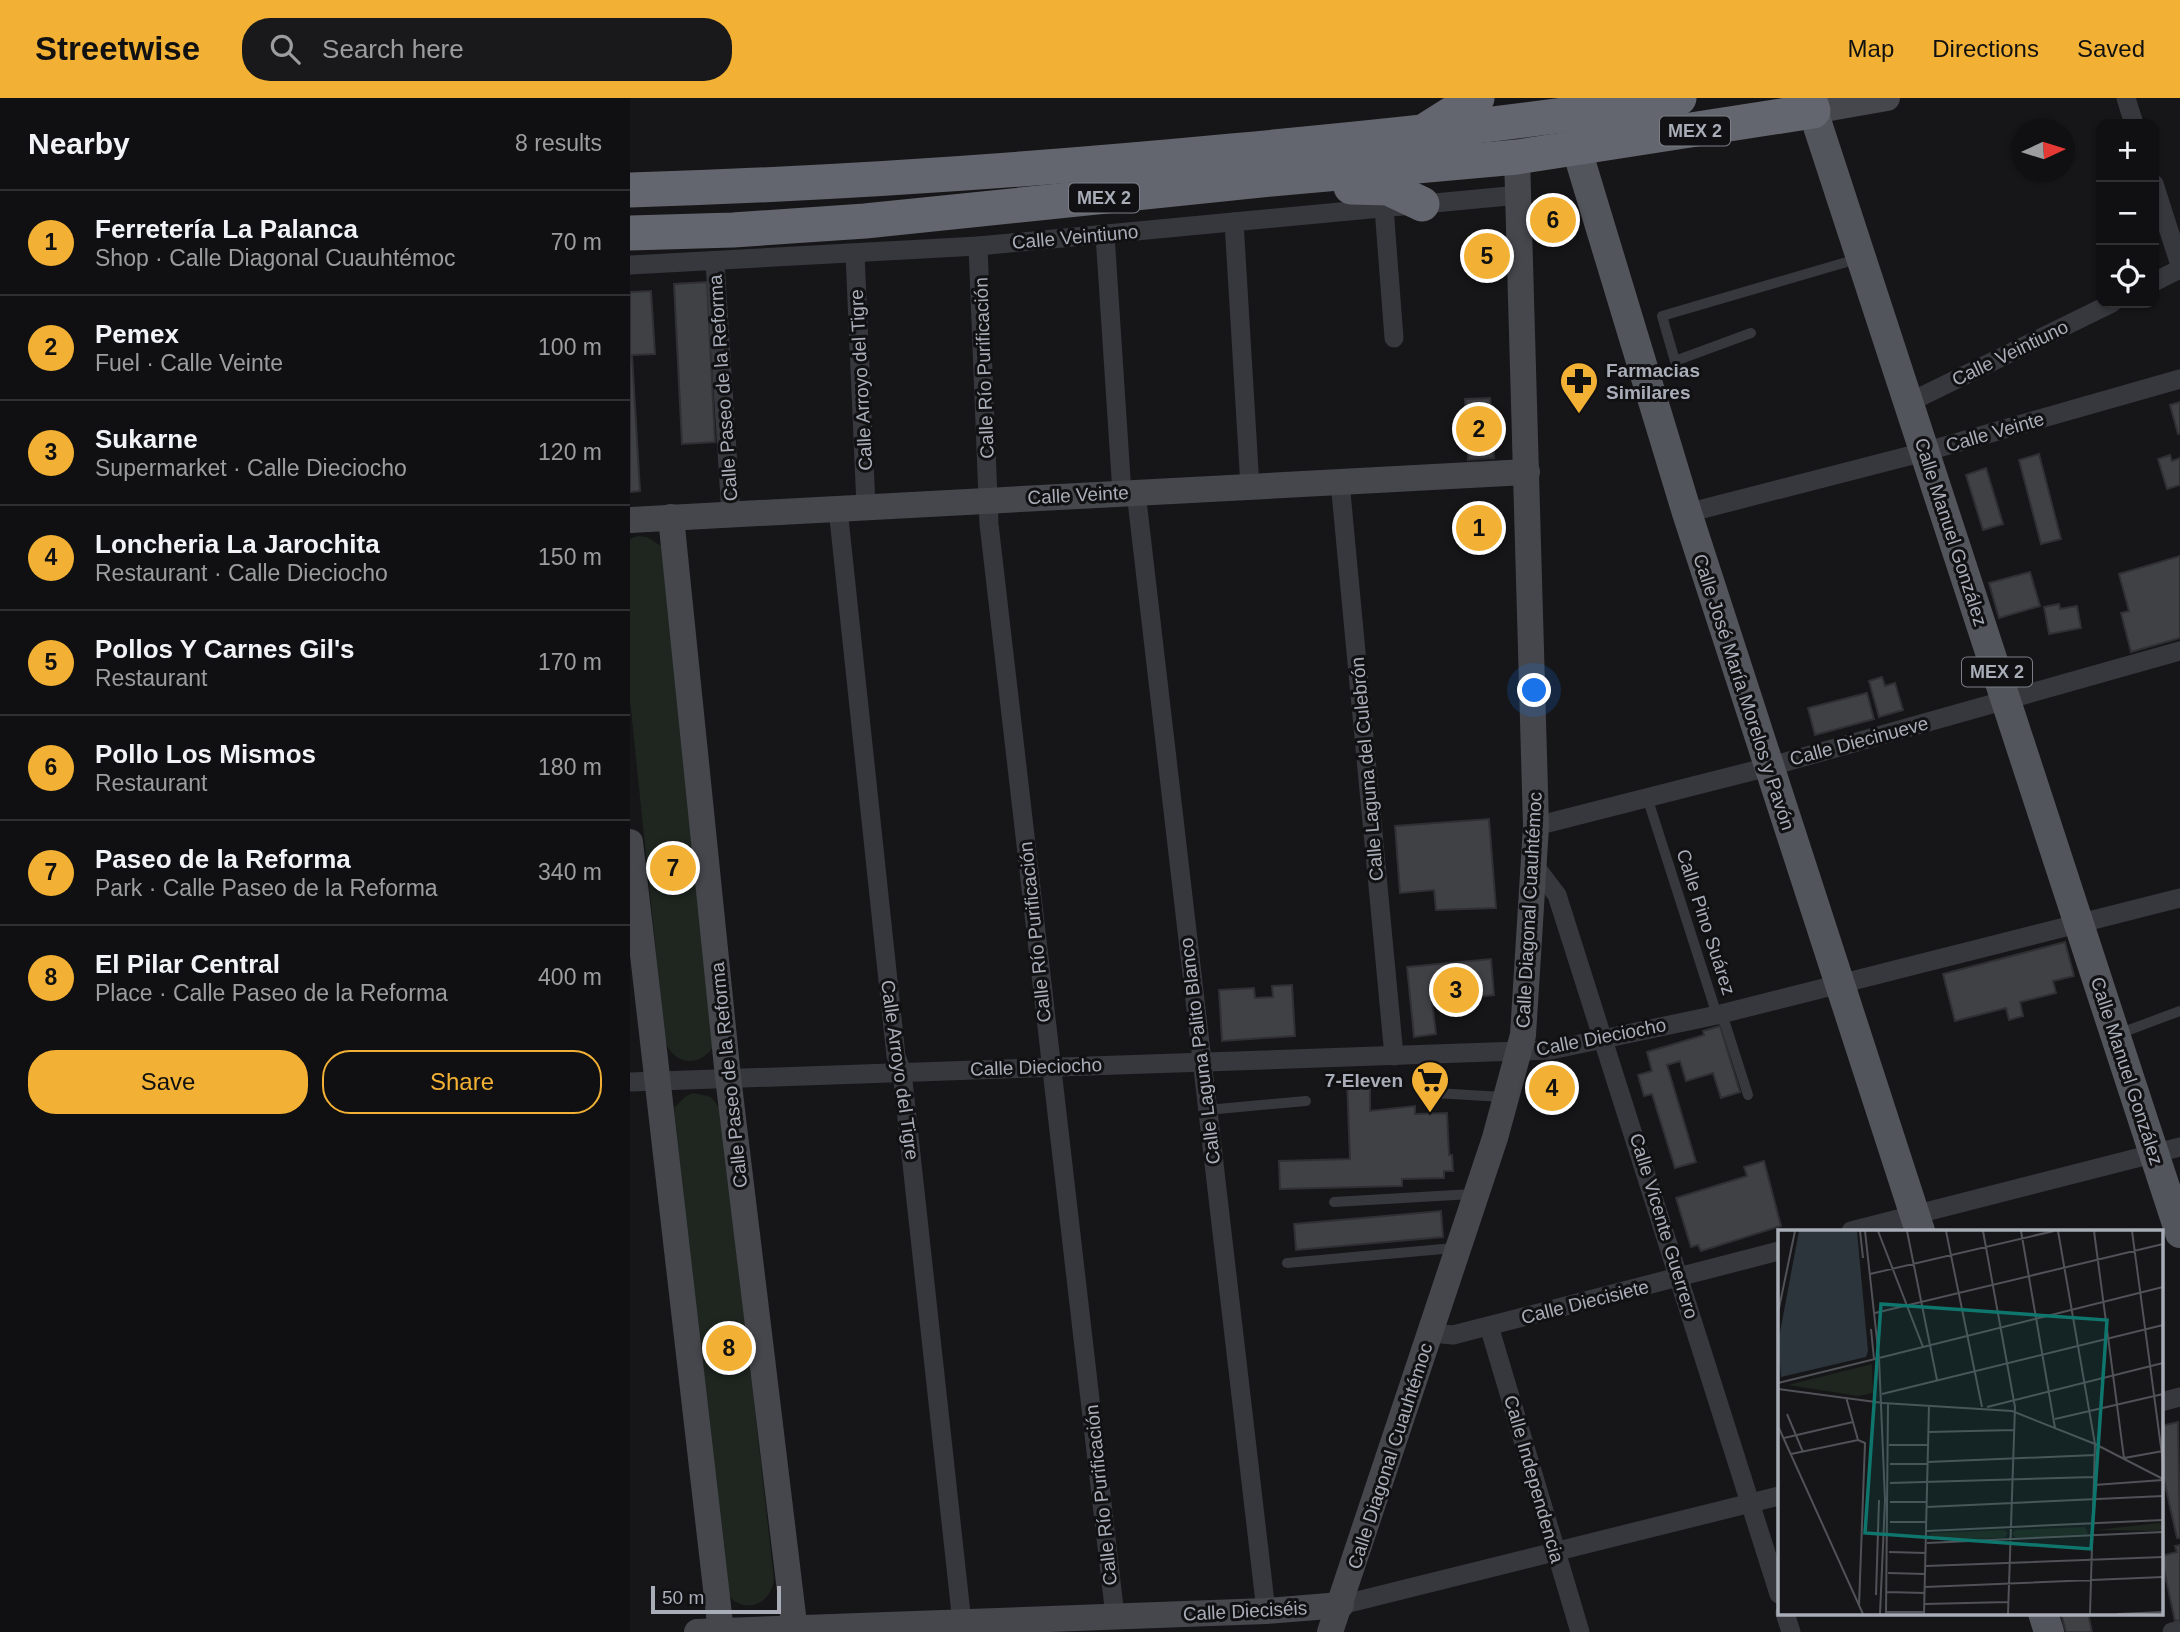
<!DOCTYPE html>
<meta charset="utf-8">
<style>
body{margin:0;font-family:Helvetica,sans-serif;background:#19191b;color:#f1f3f6}
.controls{position:absolute;right:21px;top:21px;display:grid;overflow:hidden;border-radius:14px;box-shadow:0 2px 5px #0004}
.controls button{width:63px;height:63px;display:grid;place-items:center;padding:0;border:0;border-bottom:2px solid #303032;background:#101012;color:#f1f3f6;font:35px sans-serif}
.compass{position:absolute;left:1382px;top:21px;width:63px;height:63px;border-radius:50%;background:#101012;box-shadow:0 2px 5px #0004;rotate:86deg}
.scale{position:absolute;left:21px;bottom:18px;width:130px;box-sizing:border-box;padding-left:7px;border:4px solid #a8adb8;border-top:0;font-size:19px;line-height:24px;white-space:nowrap;color:#a8adb8;-webkit-text-stroke:5px #111113;paint-order:stroke}
.you{position:absolute;left:905px;top:593px;width:24px;height:24px;margin:-18px;border:5px solid #fff;border-radius:50%;background:#1a73e8;box-shadow:0 0 0 10px #1a73e833}
.badge{display:grid;place-items:center;width:46px;height:46px;border-radius:50%;background:#f2b134;color:#111;font-size:23px;font-weight:700}
.pin{position:absolute;translate:-50% -50%;border:4px solid #fff;box-shadow:0 2px 7px #0006}
.list{margin:0;padding:0;list-style:none}
h2{display:flex;justify-content:space-between;align-items:center;height:91px;margin:0;padding:0 28px;font-size:30px}
h2 small{font-size:23px;font-weight:400;color:#9c9d9f}
.list li{display:grid;grid-template-columns:46px 1fr auto;gap:21px;align-items:center;box-sizing:border-box;height:105px;padding:0 28px;border-top:2px solid #303032}
.list b{display:block;font-size:26px;white-space:nowrap}
.list p{margin:0;font-size:23px;white-space:nowrap;color:#9c9d9f}
.list em{font-size:23px;font-style:normal;color:#9c9d9f}
.actions{display:flex;gap:14px;padding:21px 28px}
.actions a{flex:1;padding:16px 0;border:2px solid #f2b134;border-radius:28px;text-align:center;font-size:24px;color:#f2b134}
.actions .main{background:#f2b134;color:#111}
.icon{flex:none;width:38px;height:38px;fill:none;stroke:currentColor;stroke-width:2;stroke-linecap:round;stroke-linejoin:round}
.map{position:relative;flex:none;width:1550px;height:1534px;overflow:hidden}
header{display:flex;align-items:center;gap:42px;box-sizing:border-box;height:98px;padding:0 35px;background:#f2b134;color:#111}
header strong{font-size:33px}
nav{display:flex;gap:38px;margin-inline-start:auto;font-size:24px}
.search{width:490px;height:63px;background:#19191b;display:flex;align-items:center;gap:18px;box-sizing:border-box;padding:0 24px;border-radius:28px;color:#9c9d9f;font-size:26px}
main{display:flex}
aside{flex:1;background:#101012}
.map>svg:first-child{display:block}
.green{fill:#1e261f}
.building{fill:#404145;stroke:#303034;stroke-width:2}
.lines{fill:none;stroke-linecap:round;stroke-linejoin:round}
.lane{stroke:#37383d;stroke-width:10}
.street{stroke:#37383d;stroke-width:19}
.secondary{stroke:#45474d;stroke-width:26}
.primary{stroke:#53555c;stroke-width:30}
.highway{stroke:#63666e;stroke-width:35}
.labels{text-anchor:middle;dominant-baseline:central;stroke-width:6;stroke-linejoin:round;paint-order:stroke}
.shield{fill:#111113;stroke:#7b7e86;stroke-width:2}
.shield-label{font-size:18px;font-weight:bold;fill:#a8adb8}
.street-label{font-size:19px;fill:#a8adb8;stroke:#111113}
.poi-label{font-size:19px;font-weight:bold;fill:#a8adb8;stroke:#111113;text-anchor:start}
.inset-road{fill:none;stroke:#505258;stroke-width:2}
.view{fill:#0f766e;fill-opacity:0.15;stroke:#0f766e;stroke-width:3.5}
.inset-edge{fill:none;stroke:#a8adb8;stroke-width:3.5}
</style>
<header>
<strong>Streetwise</strong>
<div class="search"><svg class="icon" aria-label="search" viewBox="0 0 24 24"><circle cx="10" cy="10" r="6"/><path d="M15 15l6 6"/></svg>Search here</div>
<nav><a>Map</a><a>Directions</a><a>Saved</a></nav>
</header>
<main>
<aside>
<h2>Nearby<small>8 results</small></h2>
<ul class="list">
<li><span class="badge">1</span><div><b>Ferretería La Palanca</b><p>Shop · Calle Diagonal Cuauhtémoc</p></div><em>70 m</em></li>
<li><span class="badge">2</span><div><b>Pemex</b><p>Fuel · Calle Veinte</p></div><em>100 m</em></li>
<li><span class="badge">3</span><div><b>Sukarne</b><p>Supermarket · Calle Dieciocho</p></div><em>120 m</em></li>
<li><span class="badge">4</span><div><b>Loncheria La Jarochita</b><p>Restaurant · Calle Dieciocho</p></div><em>150 m</em></li>
<li><span class="badge">5</span><div><b>Pollos Y Carnes Gil's</b><p>Restaurant</p></div><em>170 m</em></li>
<li><span class="badge">6</span><div><b>Pollo Los Mismos</b><p>Restaurant</p></div><em>180 m</em></li>
<li><span class="badge">7</span><div><b>Paseo de la Reforma</b><p>Park · Calle Paseo de la Reforma</p></div><em>340 m</em></li>
<li><span class="badge">8</span><div><b>El Pilar Central</b><p>Place · Calle Paseo de la Reforma</p></div><em>400 m</em></li>
</ul>
<div class="actions"><a class="main">Save</a><a>Share</a></div>
</aside>
<div class="map">
<svg width="1550" height="1534" viewBox="0 0 1550 1534">
<rect width="100%" height="100%" fill="#161618"/>
<!-- green -->
<g class="green">
<path d="M 8,438 L 17,439 L 31,448 L 85,945 C 73,970 43,969 35,942 L 0,602 L 0,441 Z"/>
<path d="M 64,995 L 81,999 L 91,1012 L 144,1481 C 141,1508 113,1517 96,1495 L 44,1010 L 56,998 Z"/>
</g>
<!-- building -->
<g class="building">
<path d="M 77,184 L 85,344 L 52,346 L 44,186 Z"/>
<path d="M 21,193 L 25,256 L 2,257 L 10,393 L 0,394 L 0,194 Z"/>
<path d="M 860,300 L 864,360 L 838,362 L 835,301 Z"/>
<path d="M 1550,304 L 1550,335 L 1548,336 L 1540,307 Z"/>
<path d="M 1409,356 L 1431,441 L 1411,446 L 1389,362 Z"/>
<path d="M 1540,357 L 1542,363 L 1550,360 L 1550,387 L 1537,391 L 1528,361 Z"/>
<path d="M 1356,370 L 1373,426 L 1353,432 L 1336,377 Z"/>
<path d="M 1550,458 L 1550,540 L 1501,554 L 1491,515 L 1499,513 L 1489,476 Z"/>
<path d="M 1400,474 L 1410,508 L 1369,520 L 1359,485 Z"/>
<path d="M 1429,506 L 1430,511 L 1447,508 L 1451,530 L 1419,536 L 1414,509 Z"/>
<path d="M 1252,579 L 1255,588 L 1265,585 L 1273,612 L 1249,619 L 1239,583 Z"/>
<path d="M 1237,595 L 1244,621 L 1185,637 L 1178,610 Z"/>
<path d="M 859,721 L 866,810 L 806,812 L 804,792 L 770,795 L 765,728 Z"/>
<path d="M 1435,844 L 1444,878 L 1423,883 L 1426,895 L 1390,904 L 1393,918 L 1379,922 L 1376,910 L 1325,923 L 1313,876 Z"/>
<path d="M 861,861 L 864,897 L 802,904 L 806,936 L 784,939 L 777,869 Z"/>
<path d="M 662,887 L 665,938 L 592,943 L 589,892 L 624,890 L 625,900 L 643,899 L 642,888 Z"/>
<path d="M 1090,928 L 1110,994 L 1091,1000 L 1083,975 L 1056,983 L 1050,963 L 1037,967 L 1066,1064 L 1045,1070 L 1022,996 L 1014,998 L 1008,977 L 1022,973 L 1017,954 L 1074,937 L 1073,933 Z"/>
<path d="M 717,983 L 740,983 L 740,1013 L 785,1008 L 785,1016 L 817,1015 L 819,1057 L 822,1057 L 823,1073 L 814,1073 L 814,1080 L 772,1081 L 772,1088 L 650,1091 L 649,1063 L 720,1061 Z"/>
<path d="M 1134,1063 L 1151,1128 L 1071,1153 L 1068,1147 L 1061,1149 L 1046,1100 L 1117,1078 L 1114,1069 Z"/>
<path d="M 811,1113 L 813,1139 L 666,1152 L 664,1126 Z"/>
<path d="M 1548,1324 L 1550,1440 L 1547,1440 L 1534,1382 L 1531,1383 L 1531,1328 Z"/>
<path d="M 1550,1447 L 1550,1522 L 1545,1523 L 1531,1458 L 1547,1454 L 1545,1448 Z"/>
<path d="M 1431,1515 L 1458,1515 L 1462,1534 L 1436,1534 Z"/>
</g>
<g class="lines">
<!-- lane -->
<g class="lane">
<path d="M 1121,235 L 1045,263 L 1032,218 L 1227,161"/>
<path d="M 1017,699 L 1087,917 L 1095,925 L 1118,997"/>
<path d="M 1488,936 L 1550,913"/>
<path d="M 799,957 L 801,990 L 805,995 L 873,999"/>
<path d="M 577,1012 L 676,1003"/>
<path d="M 704,1104 L 842,1096"/>
<path d="M 657,1165 L 824,1150"/>
</g>
<!-- street -->
<g class="street">
<path d="M 1496,0 L 1504,26"/>
<path d="M 1524,86 L 1550,167"/>
<path d="M 754,110 L 764,240"/>
<path d="M 604,124 L 620,389"/>
<path d="M 475,137 L 492,395"/>
<path d="M 348,148 L 359,426 L 485,1518"/>
<path d="M 225,156 L 236,409"/>
<path d="M 85,164 L 101,416"/>
<path d="M 0,167 L 348,148 L 889,97"/>
<path d="M 1524,184 L 1550,171"/>
<path d="M 1278,305 L 1482,205"/>
<path d="M 710,384 L 764,958"/>
<path d="M 506,394 L 636,1513"/>
<path d="M 208,411 L 266,958 L 272,974 L 333,1534"/>
<path d="M 1057,415 L 1294,354 L 1550,281"/>
<path d="M 906,728 L 1138,669 L 1550,553"/>
<path d="M 904,767 L 927,797 L 1149,1496"/>
<path d="M 0,984 L 921,952 L 1087,917 L 1550,800"/>
<path d="M 1221,1133 L 1550,1049"/>
<path d="M 859,1228 L 950,1534"/>
<path d="M 801,1235 L 823,1237 L 1149,1153"/>
<path d="M 1531,1304 L 1550,1299"/>
<path d="M 711,1507 L 1149,1398"/>
<path d="M 1155,1515 L 1161,1534"/>
<path d="M 1542,1534 L 1550,1532"/>
</g>
<!-- secondary -->
<g class="secondary">
<path d="M 1183,13 L 1257,0"/>
<path d="M 41,419 L 98,979 L 165,1534"/>
<path d="M 0,422 L 897,374"/>
<path d="M 0,744 L 91,1534"/>
<path d="M 67,1534 L 636,1513 L 711,1507"/>
<path d="M 700,1534 L 865,1040 L 893,937 L 906,728 L 887,59"/>
</g>
<!-- primary -->
<g class="primary">
<path d="M 1183,13 L 1550,1135"/>
<path d="M 947,52 L 1057,415 L 1290,1133"/>
<path d="M 1413,1515 L 1419,1534"/>
</g>
<!-- highway -->
<g class="highway">
<path d="M 799,30 L 847,0"/>
<path d="M 721,89 L 758,90 L 792,106"/>
<path d="M 0,92 C 202,86 402,72 602,53 C 752,39 901,24 1049,0"/>
<path d="M 0,135 L 103,132 L 235,123 L 652,80 L 887,59 L 1183,13 L 1179,0"/>
</g>
</g>
<!-- icons -->
<defs>
<symbol id="pharmacy-pin" viewBox="-11 -11 22 30"><path d="M0 17L-7.5 6A9.5 9.5 0 1 1 7.5 6Z" fill="#f2b134" stroke="#111113"/><path d="M-2-6h4v4h4v4h-4v4h-4v-4h-4v-4h4Z" fill="#111"/></symbol>
<symbol id="supermarket-pin" viewBox="-11 -11 22 30"><path d="M0 17L-7.5 6A9.5 9.5 0 1 1 7.5 6Z" fill="#f2b134" stroke="#111113"/><path d="M-6-5.5h2.5l.6 2H6L4.5 2H-2.5L-4.4-4H-6ZM-1.5 3.2a1.3 1.3 0 1 0 .1 0ZM3 3.2a1.3 1.3 0 1 0 .1 0Z" fill="#111"/></symbol>
</defs>
<g fill-rule="evenodd">
<use href="#pharmacy-pin" x="927" y="261" width="44" height="60"/>
<use href="#supermarket-pin" x="778" y="960" width="44" height="60"/>
</g>
<g class="labels">
<!-- shield labels -->
<g class="shield">
<rect x="1030" y="18.5" width="70" height="29" rx="5"/>
<rect x="439" y="85.5" width="70" height="29" rx="5"/>
<rect x="1332" y="559.5" width="70" height="29" rx="5"/>
</g>
<g class="shield-label">
<text x="1065" y="33">MEX 2</text>
<text x="474" y="100">MEX 2</text>
<text x="1367" y="574">MEX 2</text>
</g>
<!-- street labels -->
<g class="street-label">
<text transform="translate(445 139) rotate(-5)">Calle Veintiuno</text>
<text transform="translate(1380 255) rotate(-26)">Calle Veintiuno</text>
<text transform="translate(354 270) rotate(-92)">Calle Río Purificación</text>
<text transform="translate(231 282) rotate(-93)">Calle Arroyo del Tigre</text>
<text transform="translate(93 290) rotate(-94)">Calle Paseo de la Reforma</text>
<text transform="translate(1365 334) rotate(-16)">Calle Veinte</text>
<text transform="translate(448 397) rotate(-3)">Calle Veinte</text>
<text transform="translate(1321 434) rotate(72)">Calle Manuel González</text>
<text transform="translate(1114 594) rotate(72)">Calle José María Morelos y Pavón</text>
<text transform="translate(1229 643) rotate(-15)">Calle Diecinueve</text>
<text transform="translate(737 671) rotate(-95)">Calle Laguna del Culebrón</text>
<text transform="translate(899 812) rotate(-87)">Calle Diagonal Cuauhtémoc</text>
<text transform="translate(1076 824) rotate(72)">Calle Pino Suárez</text>
<text transform="translate(405 834) rotate(-96)">Calle Río Purificación</text>
<text transform="translate(971 939) rotate(-11)">Calle Dieciocho</text>
<text transform="translate(570 953) rotate(-97)">Calle Laguna Palito Blanco</text>
<text transform="translate(406 969) rotate(-2)">Calle Dieciocho</text>
<text transform="translate(270 972) rotate(82)">Calle Arroyo del Tigre</text>
<text transform="translate(1497 973) rotate(72)">Calle Manuel González</text>
<text transform="translate(99 977) rotate(-96)">Calle Paseo de la Reforma</text>
<text transform="translate(1034 1128) rotate(73)">Calle Vicente Guerrero</text>
<text transform="translate(955 1204) rotate(-14)">Calle Diecisiete</text>
<text transform="translate(760 1358) rotate(-72)">Calle Diagonal Cuauhtémoc</text>
<text transform="translate(904 1381) rotate(74)">Calle Independencia</text>
<text transform="translate(471 1397) rotate(-96)">Calle Río Purificación</text>
<text transform="translate(615 1513) rotate(-3)">Calle Dieciséis</text>
</g>
<!-- poi labels -->
<g class="poi-label">
<text x="976" y="272">Farmacias<tspan x="976" dy="22">Similares</tspan></text>
<text x="773" y="982" text-anchor="end">7-Eleven</text>
</g>
</g>
<!-- overview -->
<g transform="translate(1148 1132)">
<rect width="385" height="385" fill="#161618"/>
<path d="M 94,134 L 95,163 L 80,166 L 10,155 ZM 381,293 L 385,297 L 381,301 L 318,300 ZM 307,297 L 310,304 L 238,308 L 234,304 L 237,300 ZM 226,300 L 230,303 L 226,308 L 155,310 L 151,306 L 154,303 Z" fill="#1e261f"/>
<path d="M 21,1 L 79,1 L 90,121 L 88,127 L 3,147 L 0,113 Z" fill="#2c353c"/>
<path class="inset-road" d="M 82,1 L 85,28M 87,1 L 101,128 L 385,57M 100,1 L 145,117M 129,1 L 159,150M 168,1 L 204,177M 205,1 L 237,177 L 230,384M 243,1 L 277,198M 280,1 L 317,214 L 312,384M 316,1 L 346,228 L 385,221M 354,1 L 385,232M 92,44 L 276,1M 0,83 L 17,1M 97,83 L 385,14M 93,99 L 96,129M 0,153 L 101,128 L 107,270 L 102,384M 0,159 L 105,173M 104,164 L 385,95M 68,167 L 80,210M 105,173 L 234,181 L 317,214 L 385,249M 209,177 L 385,133M 9,184 L 25,222M 277,189 L 385,164M 0,196 L 85,384M 151,202 L 236,200M 6,208 L 75,192M 111,215 L 150,215M 13,224 L 80,210 L 87,213 L 81,376M 150,232 L 317,225M 112,234 L 150,234M 112,253 L 316,247M 316,255 L 385,250M 112,272 L 149,272M 149,277 L 385,266M 112,292 L 149,292M 149,301 L 385,290M 149,313 L 385,302M 111,322 L 148,323M 148,336 L 385,327M 110,343 L 148,344M 147,357 L 385,347M 109,362 L 147,363M 98,365 L 101,270M 147,374 L 230,372M 108,382 L 146,382M 108,384 L 110,174M 146,384 L 151,175M 339,384 L 385,382"/>
<path class="view" d="M 103,74 L 329,90 L 313,319 L 87,303 Z"/>
<rect width="385" height="385" class="inset-edge"/>
</g>
</svg>
<div class="controls">
<button>+</button>
<button>−</button>
<button><svg class="icon" aria-label="locate" viewBox="0 0 24 24"><circle cx="12" cy="12" r="6"/><path d="M12 2v4M12 18v4M2 12h4M18 12h4"/></svg></button>
</div>
<svg class="compass" viewBox="-18 -18 36 36"><path d="M0-13l5 13h-10z" fill="#e53935"/><path d="M0 13l5-13h-10z" fill="#9c9d9f"/></svg>
<div class="scale">50 m</div>
<div class="you"></div>
<div class="pin badge" style="left:849px;top:430px">1</div>
<div class="pin badge" style="left:849px;top:331px">2</div>
<div class="pin badge" style="left:826px;top:892px">3</div>
<div class="pin badge" style="left:922px;top:990px">4</div>
<div class="pin badge" style="left:857px;top:158px">5</div>
<div class="pin badge" style="left:923px;top:122px">6</div>
<div class="pin badge" style="left:43px;top:770px">7</div>
<div class="pin badge" style="left:99px;top:1250px">8</div>
</div>
</main>
